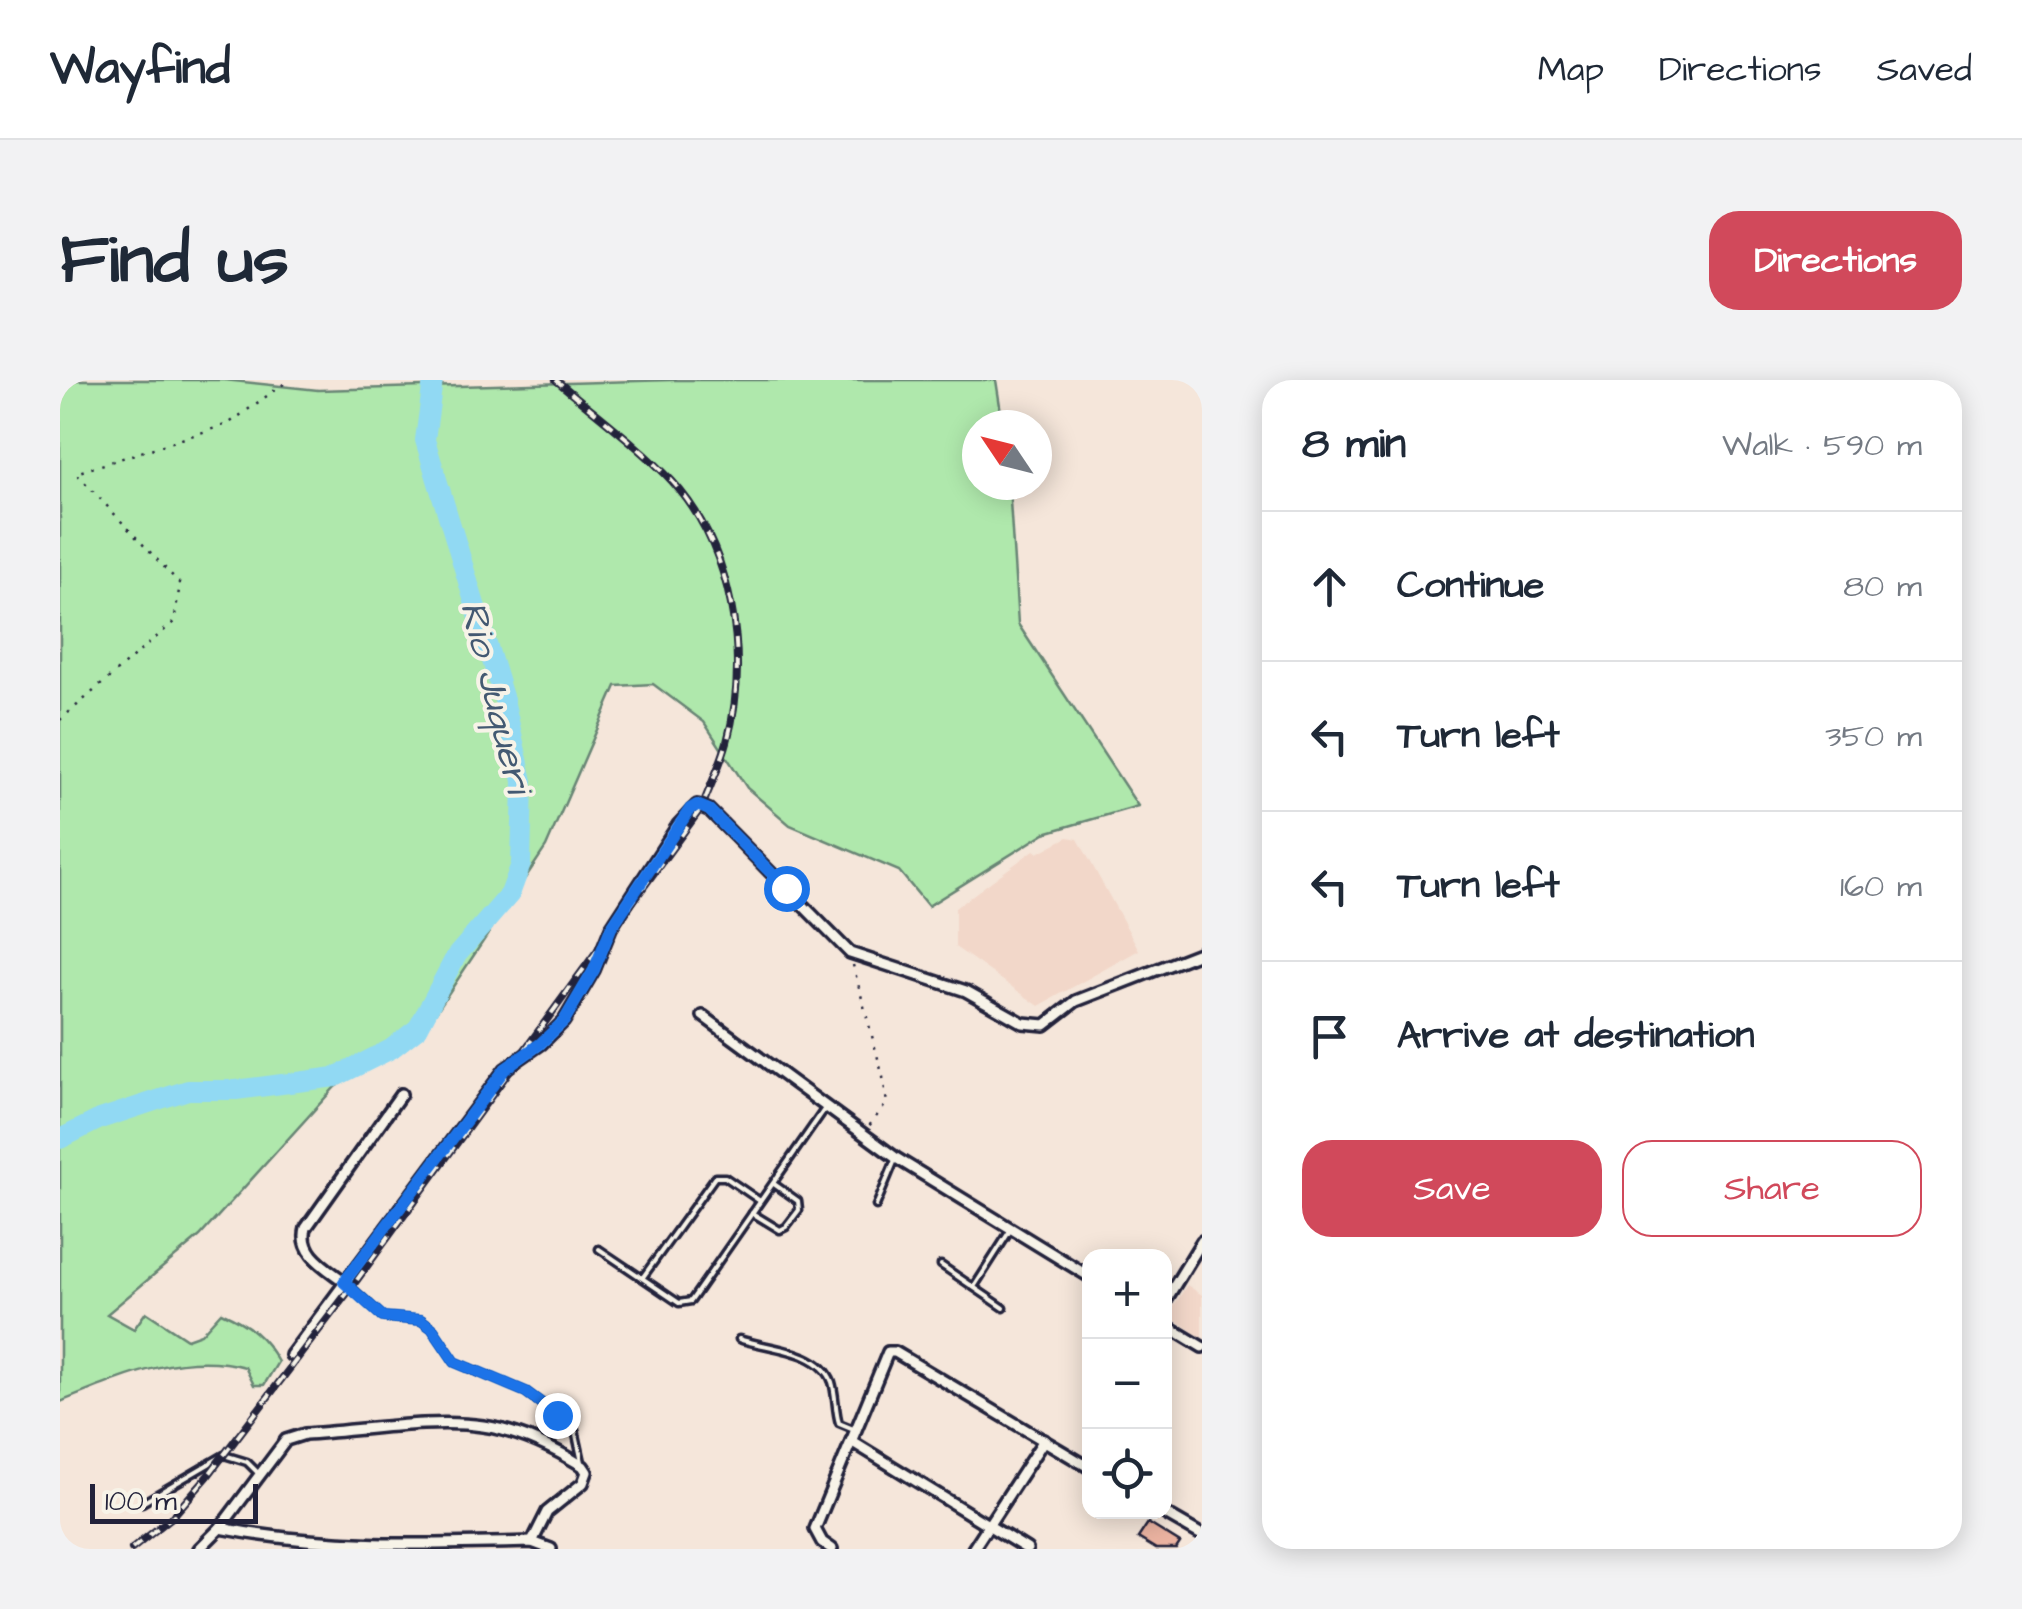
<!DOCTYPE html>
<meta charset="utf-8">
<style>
body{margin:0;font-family:"Architects Daughter",sans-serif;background:#f2f2f3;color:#1f2937}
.controls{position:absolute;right:30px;bottom:30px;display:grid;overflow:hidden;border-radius:20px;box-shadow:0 5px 25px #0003}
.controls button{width:90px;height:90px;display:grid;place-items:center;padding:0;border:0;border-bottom:2px solid #e0e1e3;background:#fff;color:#1f2937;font:50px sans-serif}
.compass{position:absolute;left:902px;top:30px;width:90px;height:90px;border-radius:50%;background:#fff;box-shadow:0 5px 25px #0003;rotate:305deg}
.scale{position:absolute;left:30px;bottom:25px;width:168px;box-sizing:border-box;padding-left:10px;border:5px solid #22223b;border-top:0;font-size:28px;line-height:35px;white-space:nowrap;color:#22223b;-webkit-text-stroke:8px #f7f3e8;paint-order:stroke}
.stop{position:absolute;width:30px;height:30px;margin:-22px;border:8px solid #1a73e8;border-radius:50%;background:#fff}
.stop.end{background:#1a73e8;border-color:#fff;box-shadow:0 2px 10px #0008}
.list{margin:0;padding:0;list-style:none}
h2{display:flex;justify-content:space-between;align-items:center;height:130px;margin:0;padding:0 40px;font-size:42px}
h2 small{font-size:32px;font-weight:400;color:#747a83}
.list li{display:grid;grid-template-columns:65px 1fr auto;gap:30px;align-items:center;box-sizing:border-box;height:150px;padding:0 40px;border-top:2px solid #e0e1e3}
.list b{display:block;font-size:38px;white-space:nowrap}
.list em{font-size:32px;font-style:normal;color:#747a83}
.actions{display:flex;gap:20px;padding:30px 40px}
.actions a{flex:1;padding:22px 0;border:2px solid #d1495b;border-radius:30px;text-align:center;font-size:35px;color:#d1495b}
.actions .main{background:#d1495b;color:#fff}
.icon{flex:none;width:55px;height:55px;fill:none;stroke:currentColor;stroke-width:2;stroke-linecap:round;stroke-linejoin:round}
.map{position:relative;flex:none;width:1142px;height:1169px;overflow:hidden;border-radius:30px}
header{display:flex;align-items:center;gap:60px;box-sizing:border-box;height:140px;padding:0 50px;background:#fff;border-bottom:2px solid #e0e1e3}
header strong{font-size:48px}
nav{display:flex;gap:55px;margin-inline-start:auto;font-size:35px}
.intro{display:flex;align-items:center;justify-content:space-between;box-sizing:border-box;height:240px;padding:0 60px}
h1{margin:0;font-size:70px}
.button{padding:25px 45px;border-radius:30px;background:#d1495b;color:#fff;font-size:35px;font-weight:700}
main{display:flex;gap:60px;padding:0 60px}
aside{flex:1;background:#fff;border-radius:30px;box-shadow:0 5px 25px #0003}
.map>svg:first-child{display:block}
.built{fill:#f2d7c9}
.green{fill:#afe8ac;stroke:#688574;stroke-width:2.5}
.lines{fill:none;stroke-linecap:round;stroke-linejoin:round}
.river{stroke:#91d9f3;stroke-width:20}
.building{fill:#ebb3a1;stroke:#22223b;stroke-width:2.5}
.lane-casing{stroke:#22223b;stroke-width:11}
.street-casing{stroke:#22223b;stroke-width:16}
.path{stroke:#22223b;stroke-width:2.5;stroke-dasharray:2.5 8;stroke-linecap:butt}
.lane{stroke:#f7f3e8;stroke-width:4}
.street{stroke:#f7f3e8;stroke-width:9}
.rail-casing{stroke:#22223b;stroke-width:8}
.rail{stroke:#f7f3e8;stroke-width:4;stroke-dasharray:11;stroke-linecap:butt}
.route{stroke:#1a73e8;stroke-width:12}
.labels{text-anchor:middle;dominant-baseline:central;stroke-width:8;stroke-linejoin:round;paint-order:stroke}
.water-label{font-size:38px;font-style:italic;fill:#435972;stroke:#f7f3e8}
</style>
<header>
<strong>Wayfind</strong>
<nav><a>Map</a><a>Directions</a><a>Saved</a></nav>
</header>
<div class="intro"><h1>Find us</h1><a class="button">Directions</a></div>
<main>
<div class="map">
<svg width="1142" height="1169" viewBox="0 0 1142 1169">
<rect width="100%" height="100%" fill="#f5e6da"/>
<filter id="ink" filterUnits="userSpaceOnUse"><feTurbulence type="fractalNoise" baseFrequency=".01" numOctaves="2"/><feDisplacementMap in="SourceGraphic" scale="20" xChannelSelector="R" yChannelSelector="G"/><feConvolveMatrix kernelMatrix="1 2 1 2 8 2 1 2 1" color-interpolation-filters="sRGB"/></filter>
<g filter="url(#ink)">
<!-- built -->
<g class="built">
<path d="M 1008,457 L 1018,459 L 1079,570 L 979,626 L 895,567 L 895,528 L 974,470 L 978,473 Z"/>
<path d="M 1127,905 L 1142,915 L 1142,958 L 1108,935 Z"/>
</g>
<!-- green -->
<path class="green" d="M 0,0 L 164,0 L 258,10 L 612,0 L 936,0 L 943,45 L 917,45 L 917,105 L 949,105 L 958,244 L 1078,426 L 985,453 L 868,526 L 839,491 L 730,445 L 687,408 L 644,342 L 593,304 L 556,306 L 486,467 L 362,653 L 275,707 L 140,856 L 47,934 L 74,949 L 86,932 L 127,959 L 141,954 L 161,932 C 188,944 204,956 218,982 L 204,1005 L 194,1005 L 185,987 C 120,970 60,998 0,1022 Z"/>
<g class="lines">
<!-- river -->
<path class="river" d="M 0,759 L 40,739 L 128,710 L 176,710 L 275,697 L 331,669 L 358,648 L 396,576 L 450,514 L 461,484 L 463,401 L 444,320 L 365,60 L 373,0"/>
</g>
<!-- building -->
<path class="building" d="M 1088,1143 L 1120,1163 L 1116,1169 L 1096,1169 L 1078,1158 Z"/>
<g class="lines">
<defs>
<g id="lane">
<path d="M 816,826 L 835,780"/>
<path d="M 692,833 L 720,850 L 726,847 L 739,830 L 738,821 L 714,804"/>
<path d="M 539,869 L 619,923 L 631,921 L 766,727"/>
<path d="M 881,885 L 944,928"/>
<path d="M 583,897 L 655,797 L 665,797 L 700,821"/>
<path d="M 286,903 L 323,937 L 361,940 L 372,948 L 395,982 L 466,1012 L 497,1035 L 515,1050 L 522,1082"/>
<path d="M 914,907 L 951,849"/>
<path d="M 679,959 C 708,969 760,969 772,1002 C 776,1015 775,1030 779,1043 L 796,1050"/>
<path d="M 82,1123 L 164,1075 L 187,1082 L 199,1094"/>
</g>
<g id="street">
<path d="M 643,636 L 836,778 L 1030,897"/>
<path d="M 285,902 C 267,888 239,874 246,848 L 341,714"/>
<path d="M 1104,923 L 1142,861"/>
<path d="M 1104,944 L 1142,967"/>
<path d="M 231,975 L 445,689 L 481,664 L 504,641 L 534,590 L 551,548 L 618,445 L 637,425 L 649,430 L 790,573 L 906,611 L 963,643 L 985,645 L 1016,621 L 1142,572"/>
<path d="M 791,1061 L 967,1169"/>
<path d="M 1102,1132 L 1142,1155"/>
<path d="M 160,1148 C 262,1168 368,1165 472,1162 L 491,1169"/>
<path d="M 139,1169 L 160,1148 L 226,1060 L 245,1054 C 298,1051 373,1038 423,1046 C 459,1051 492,1067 523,1086 L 527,1092 L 523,1103 L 487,1132 L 472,1162"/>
<path d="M 772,1169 L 762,1162 L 755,1149 L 828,972 L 835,972 L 1030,1088"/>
<path d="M 913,1169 L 984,1060"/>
</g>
</defs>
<!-- lane casing -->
<use href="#lane" class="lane-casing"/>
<!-- street casing -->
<use href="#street" class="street-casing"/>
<!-- path -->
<g class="path">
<path d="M 0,340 L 114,242 L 120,204 L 16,93 L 168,44 L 229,0"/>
<path d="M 793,585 L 823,697 L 827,723 L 809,746"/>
</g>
<!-- lane -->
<use href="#lane" class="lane"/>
<!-- street -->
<use href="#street" class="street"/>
<defs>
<path id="rail" d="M 72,1169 L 112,1137 L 147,1097 L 291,908 L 642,427 C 650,406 661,384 667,362 C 690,277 673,168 612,101 C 581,67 532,31 496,0"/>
</defs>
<!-- rail casing -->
<use href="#rail" class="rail-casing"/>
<!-- rail -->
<use href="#rail" class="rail"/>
</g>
</g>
<g class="lines" filter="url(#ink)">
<!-- route -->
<path class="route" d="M 497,1035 L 466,1012 L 395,982 L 372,948 L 361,940 L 323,937 L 284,902 L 445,689 L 480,664 L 504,641 L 534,590 L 551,548 L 630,429 L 637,425 L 649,430 L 726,508"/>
</g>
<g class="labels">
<!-- water labels -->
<g class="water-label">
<text transform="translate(435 317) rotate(76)">Rio Juqueri</text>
</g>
</g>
</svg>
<div class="controls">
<button>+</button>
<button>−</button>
<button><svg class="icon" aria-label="locate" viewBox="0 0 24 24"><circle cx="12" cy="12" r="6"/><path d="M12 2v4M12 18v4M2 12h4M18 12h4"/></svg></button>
</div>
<svg class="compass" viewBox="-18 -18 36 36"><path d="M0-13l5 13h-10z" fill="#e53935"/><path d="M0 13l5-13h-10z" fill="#747a83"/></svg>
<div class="scale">100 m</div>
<div class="stop" style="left:726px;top:508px"></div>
<div class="stop end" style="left:497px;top:1035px"></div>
</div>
<aside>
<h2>8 min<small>Walk · 590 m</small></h2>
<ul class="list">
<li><svg class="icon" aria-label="ahead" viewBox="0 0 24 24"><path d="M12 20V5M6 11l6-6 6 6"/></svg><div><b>Continue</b></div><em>80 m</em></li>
<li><svg class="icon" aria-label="left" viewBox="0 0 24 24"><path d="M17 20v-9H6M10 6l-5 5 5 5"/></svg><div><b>Turn left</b></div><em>350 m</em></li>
<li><svg class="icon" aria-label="left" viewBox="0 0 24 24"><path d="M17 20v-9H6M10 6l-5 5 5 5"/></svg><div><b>Turn left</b></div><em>160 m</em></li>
<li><svg class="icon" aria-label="arrive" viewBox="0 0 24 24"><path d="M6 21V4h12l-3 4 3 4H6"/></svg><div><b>Arrive at destination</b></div></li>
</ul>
<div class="actions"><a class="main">Save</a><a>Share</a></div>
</aside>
</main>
